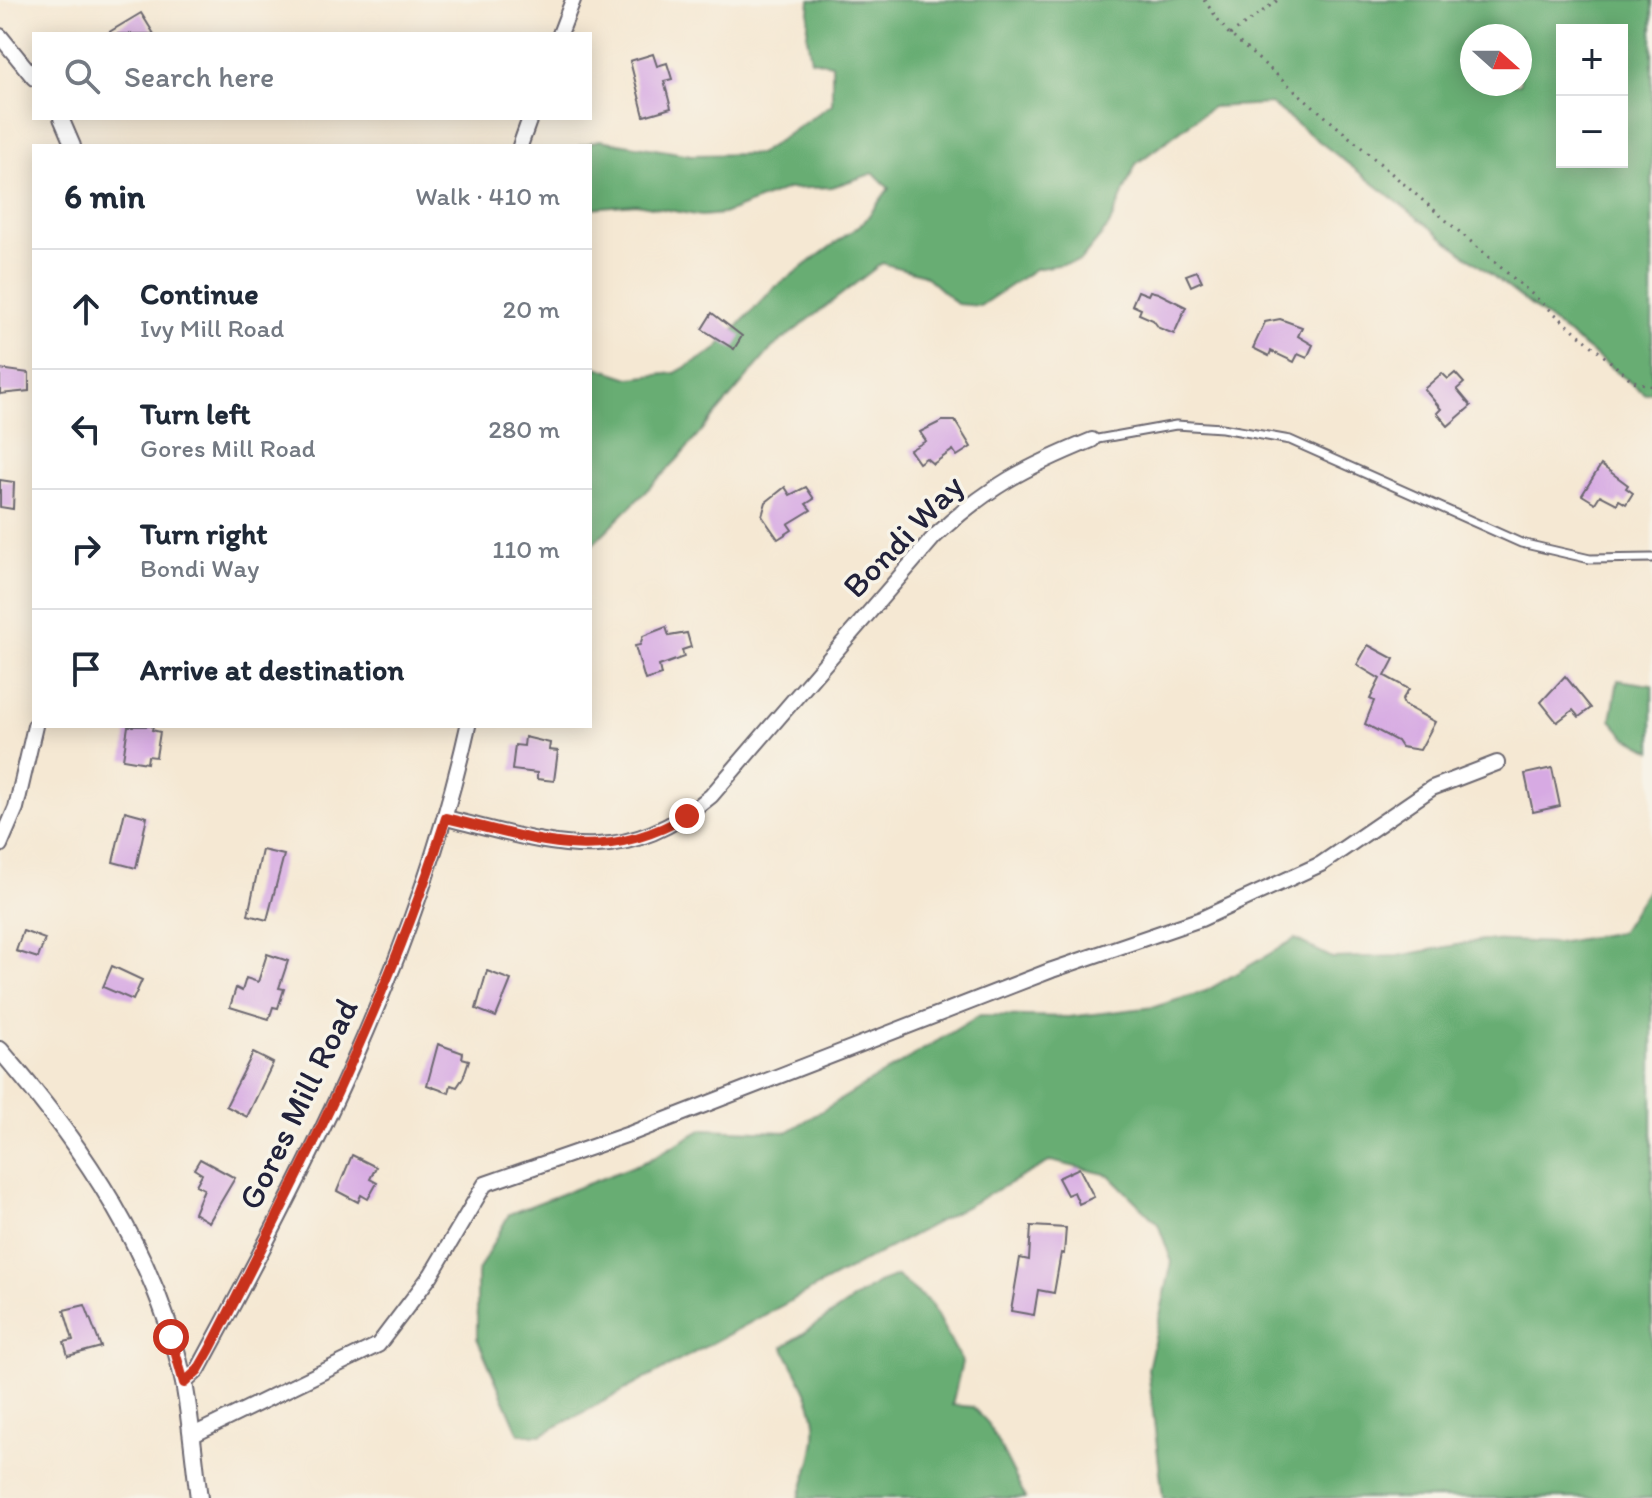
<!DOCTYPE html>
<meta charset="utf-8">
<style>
body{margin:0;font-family:Itim,sans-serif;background:#f6f6f7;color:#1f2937}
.controls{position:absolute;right:24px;top:24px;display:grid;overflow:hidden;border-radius:0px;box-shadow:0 4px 20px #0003}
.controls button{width:72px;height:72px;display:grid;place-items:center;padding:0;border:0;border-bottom:2px solid #e0e1e3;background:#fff;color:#1f2937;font:40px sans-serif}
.compass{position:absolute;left:1460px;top:24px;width:72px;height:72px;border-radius:50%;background:#fff;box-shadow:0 4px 20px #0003;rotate:111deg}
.stop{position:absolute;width:24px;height:24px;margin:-18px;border:6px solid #c8321e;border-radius:50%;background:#fff}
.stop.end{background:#c8321e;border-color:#fff;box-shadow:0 2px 8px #0008}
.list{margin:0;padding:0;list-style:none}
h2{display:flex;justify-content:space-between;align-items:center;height:104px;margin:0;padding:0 32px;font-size:34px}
h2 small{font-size:26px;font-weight:400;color:#747a83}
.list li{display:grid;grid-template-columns:52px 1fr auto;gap:24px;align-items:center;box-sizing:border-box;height:120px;padding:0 32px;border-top:2px solid #e0e1e3}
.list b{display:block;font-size:30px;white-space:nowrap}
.list p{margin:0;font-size:26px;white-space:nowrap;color:#747a83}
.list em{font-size:26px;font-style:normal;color:#747a83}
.icon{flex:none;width:44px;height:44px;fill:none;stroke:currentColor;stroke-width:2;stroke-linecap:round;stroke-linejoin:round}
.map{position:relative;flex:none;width:1652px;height:1498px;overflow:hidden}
.search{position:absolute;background:#fff;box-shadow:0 4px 20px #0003;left:32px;top:32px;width:560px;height:88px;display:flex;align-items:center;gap:20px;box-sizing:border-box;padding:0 28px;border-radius:0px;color:#747a83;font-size:30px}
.panel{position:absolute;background:#fff;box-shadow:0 4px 20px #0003;left:32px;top:144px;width:560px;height:584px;border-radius:0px}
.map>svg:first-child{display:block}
.forest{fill:#67ad73;stroke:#446857;stroke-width:2;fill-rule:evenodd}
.building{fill:#d7aae3}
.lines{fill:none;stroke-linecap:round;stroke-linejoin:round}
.service-casing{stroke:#6c6770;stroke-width:11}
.minor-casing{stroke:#6c6770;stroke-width:18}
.tertiary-casing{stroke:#6c6770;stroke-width:20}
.path{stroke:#6c6770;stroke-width:3;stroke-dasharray:2 6;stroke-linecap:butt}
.service{stroke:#fff;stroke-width:7}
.minor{stroke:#fff;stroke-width:14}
.tertiary{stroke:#fff;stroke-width:16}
.route{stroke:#c8321e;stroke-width:10}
.labels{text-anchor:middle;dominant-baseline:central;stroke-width:7;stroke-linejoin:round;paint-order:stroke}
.street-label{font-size:34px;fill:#22223b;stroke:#f7f3e8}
</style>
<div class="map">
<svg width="1652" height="1498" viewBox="0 0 1652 1498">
<rect width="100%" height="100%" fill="#f7f3e8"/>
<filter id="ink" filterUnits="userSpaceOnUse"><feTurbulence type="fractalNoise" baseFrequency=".0125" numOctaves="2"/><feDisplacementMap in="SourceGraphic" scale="16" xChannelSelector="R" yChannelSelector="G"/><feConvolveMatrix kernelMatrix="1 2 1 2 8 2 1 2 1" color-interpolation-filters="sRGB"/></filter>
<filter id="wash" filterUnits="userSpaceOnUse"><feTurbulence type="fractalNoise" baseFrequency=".006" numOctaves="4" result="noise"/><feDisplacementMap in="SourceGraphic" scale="32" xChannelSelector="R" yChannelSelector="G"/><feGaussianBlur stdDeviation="1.8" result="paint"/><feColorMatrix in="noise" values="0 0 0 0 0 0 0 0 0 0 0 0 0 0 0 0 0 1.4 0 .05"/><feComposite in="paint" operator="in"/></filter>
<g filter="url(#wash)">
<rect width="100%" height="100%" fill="#f5e8d3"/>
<!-- forest -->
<g class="forest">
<path d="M 810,0 L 1652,0 L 1652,391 L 1645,394 L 1271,104 L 1212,107 L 1136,164 L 1109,226 L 1080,261 L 1035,269 L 980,306 L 957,304 L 924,275 L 882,263 L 772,348 L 677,460 L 590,547 L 590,365 L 630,378 L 675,373 L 714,351 L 774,288 L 864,222 L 889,188 L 874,173 L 832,187 L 787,189 L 723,214 L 701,216 L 636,204 L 590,208 L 590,146 L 579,146 L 600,140 L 691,155 L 759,154 L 832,104 L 832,64 L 811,60 L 807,36 ZM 1562,30 L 1622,30 L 1622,162 L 1562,162 ZM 1472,36 L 1520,36 L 1520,84 L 1472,84 Z"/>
<path d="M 1618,680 L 1652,685 L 1652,751 L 1626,737 L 1611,720 Z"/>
<path d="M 1652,883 L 1652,1498 L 1163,1498 L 1148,1369 L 1172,1262 L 1158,1224 L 1109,1175 L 1051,1161 L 541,1435 L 519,1434 L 477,1338 L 477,1273 L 509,1214 L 647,1161 L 703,1129 L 787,1132 L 980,1015 L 1068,1017 L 1154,1007 L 1206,991 L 1295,939 L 1332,958 L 1398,956 L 1483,940 L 1557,943 L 1620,932 Z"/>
<path d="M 897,1276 L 930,1303 L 962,1362 L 952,1405 L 973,1407 L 988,1423 L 1026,1498 L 799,1498 C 826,1423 819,1415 783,1347 L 878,1283 Z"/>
</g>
<g id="blocks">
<!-- building -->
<g class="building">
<path d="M 141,13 L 154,34 L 106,34 Z"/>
<path d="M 653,54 L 657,66 L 667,63 L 672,79 L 664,81 L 671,108 L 644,116 L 630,61 Z"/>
<path d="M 1197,271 L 1202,281 L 1191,286 L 1186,275 Z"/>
<path d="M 1138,291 L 1148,295 L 1150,291 L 1158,293 L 1186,307 L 1174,334 L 1159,328 L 1153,320 L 1139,314 L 1141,309 L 1132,305 Z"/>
<path d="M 712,313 L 742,336 L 734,349 L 702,329 Z"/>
<path d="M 1280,319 L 1302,327 L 1298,336 L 1313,345 L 1307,358 L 1298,354 L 1294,362 L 1271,351 L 1269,356 L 1253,348 L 1265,322 Z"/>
<path d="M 0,369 L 29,373 L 29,391 L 0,394 Z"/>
<path d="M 1442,373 L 1448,379 L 1455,373 L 1464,383 L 1457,389 L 1471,406 L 1448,426 L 1437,413 L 1441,409 L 1424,389 Z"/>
<path d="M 942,421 L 955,421 L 971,447 L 957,456 L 953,450 L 933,464 L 926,458 L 919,463 L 910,450 L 926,441 L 920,432 Z"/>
<path d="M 1601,465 L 1628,485 L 1626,488 L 1633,493 L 1626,504 L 1619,500 L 1617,504 L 1600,495 L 1595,503 L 1582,495 Z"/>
<path d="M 0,480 L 14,482 L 13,509 L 0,507 Z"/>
<path d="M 785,487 L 790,495 L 806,487 L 814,499 L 806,504 L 811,510 L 788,524 L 792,530 L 778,539 L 762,516 L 766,502 Z"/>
<path d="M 666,627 L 669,636 L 687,633 L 691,647 L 682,650 L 684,657 L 659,666 L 661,675 L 645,680 L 635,646 L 640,645 L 643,636 Z"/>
<path d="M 1368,645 L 1394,659 L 1385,676 L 1409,689 L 1402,700 L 1404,705 L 1435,722 L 1420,750 L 1401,747 L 1397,741 L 1365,724 L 1374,701 L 1370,699 L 1380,679 L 1357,665 Z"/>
<path d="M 1565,676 L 1591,708 L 1579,717 L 1573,710 L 1557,722 L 1541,702 Z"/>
<path d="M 128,726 L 153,726 L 152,730 L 160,732 L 156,757 L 148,756 L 147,763 L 123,759 Z"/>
<path d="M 525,737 L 550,743 L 549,750 L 558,751 L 554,781 L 537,779 L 537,773 L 512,770 L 515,745 L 524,746 Z"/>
<path d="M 1552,768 L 1560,806 L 1533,812 L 1525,774 Z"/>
<path d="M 125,811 L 147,817 L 136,868 L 113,862 Z"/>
<path d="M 262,850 L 284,855 L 267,920 L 248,915 Z"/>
<path d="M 23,931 L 45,939 L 38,958 L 16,951 Z"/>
<path d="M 267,954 L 288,961 L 279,988 L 284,989 L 278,1008 L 273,1007 L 269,1019 L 230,1007 L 236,988 L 242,991 L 246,978 L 258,982 Z"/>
<path d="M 112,966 L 142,980 L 133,1000 L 103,987 Z"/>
<path d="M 487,971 L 511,980 L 496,1017 L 476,1009 Z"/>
<path d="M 438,1044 L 463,1053 L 462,1058 L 469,1060 L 463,1078 L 457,1087 L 451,1085 L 449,1093 L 427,1085 Z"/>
<path d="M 253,1053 L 273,1063 L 247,1117 L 226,1106 Z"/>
<path d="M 352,1155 L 376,1167 L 370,1179 L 377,1183 L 368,1199 L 361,1195 L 358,1202 L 337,1191 Z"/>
<path d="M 200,1159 L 235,1178 L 209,1222 L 194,1213 L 204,1189 L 196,1185 L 202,1174 L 194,1169 Z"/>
<path d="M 1079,1168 L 1094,1197 L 1079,1204 L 1074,1192 L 1067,1195 L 1058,1178 Z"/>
<path d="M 1031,1226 L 1066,1228 L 1064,1254 L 1061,1253 L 1054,1293 L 1038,1290 L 1034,1315 L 1011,1311 L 1020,1258 L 1029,1260 Z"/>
<path d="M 85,1305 L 101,1347 L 68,1356 L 64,1342 L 73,1340 L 64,1310 Z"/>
</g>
</g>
</g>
<g filter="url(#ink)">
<use href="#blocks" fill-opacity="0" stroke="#6c6770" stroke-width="2"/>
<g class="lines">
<defs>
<path id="service" d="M 1092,440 L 1176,425 L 1222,428 L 1290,440 L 1521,543 L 1590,559 L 1652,558"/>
<g id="minor">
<path d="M 560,34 L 573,0"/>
<path d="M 0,36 L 34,78"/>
<path d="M 61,118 L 73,146"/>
<path d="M 520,146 L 530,118"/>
<path d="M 446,818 C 550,843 620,873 711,796 L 934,537 C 987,487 1026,467 1092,440"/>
<path d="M 0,845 L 16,808 L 35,726"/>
<path d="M 184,1383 L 198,1370 C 309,1165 417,955 468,726"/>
<path d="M 191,1436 L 378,1345 L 431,1275 L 485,1184 L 632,1133 L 1052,970 L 1201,919 L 1321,864 L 1432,788 L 1497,763"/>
</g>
<path id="tertiary" d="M 0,1050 C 84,1147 157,1255 184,1383 C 191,1421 194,1460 199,1498"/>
</defs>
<!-- service casing -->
<use href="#service" class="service-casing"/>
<!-- minor casing -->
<use href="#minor" class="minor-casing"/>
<!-- tertiary casing -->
<use href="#tertiary" class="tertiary-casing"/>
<!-- path -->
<g class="path">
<path d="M 1204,0 L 1227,32 L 1633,381 L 1652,386"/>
<path d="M 1230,35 L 1278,0"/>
</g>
<!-- service -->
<use href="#service" class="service"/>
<!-- minor -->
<use href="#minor" class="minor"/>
<!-- tertiary -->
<use href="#tertiary" class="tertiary"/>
</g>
</g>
<g class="lines" filter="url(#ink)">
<!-- route -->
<path class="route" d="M 171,1337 L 184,1383 L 198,1370 L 210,1349 C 299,1176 387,1004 446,818 C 536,839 600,867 687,816"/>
</g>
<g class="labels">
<!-- street labels -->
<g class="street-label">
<text transform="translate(903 536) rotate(-46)">Bondi Way</text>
<text transform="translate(298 1104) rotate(-64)">Gores Mill Road</text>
</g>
</g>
</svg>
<div class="controls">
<button>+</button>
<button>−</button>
</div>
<svg class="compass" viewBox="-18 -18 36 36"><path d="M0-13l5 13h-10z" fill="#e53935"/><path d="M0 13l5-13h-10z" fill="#747a83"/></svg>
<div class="stop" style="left:171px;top:1337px"></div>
<div class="stop end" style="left:687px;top:816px"></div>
<div class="search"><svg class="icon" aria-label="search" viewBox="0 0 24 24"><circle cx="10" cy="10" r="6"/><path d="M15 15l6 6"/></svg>Search here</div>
<section class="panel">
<h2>6 min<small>Walk · 410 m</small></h2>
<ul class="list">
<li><svg class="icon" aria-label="ahead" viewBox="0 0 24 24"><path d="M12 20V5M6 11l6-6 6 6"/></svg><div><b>Continue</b><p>Ivy Mill Road</p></div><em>20 m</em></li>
<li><svg class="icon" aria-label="left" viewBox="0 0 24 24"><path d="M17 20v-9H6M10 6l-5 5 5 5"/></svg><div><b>Turn left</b><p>Gores Mill Road</p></div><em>280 m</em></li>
<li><svg class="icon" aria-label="right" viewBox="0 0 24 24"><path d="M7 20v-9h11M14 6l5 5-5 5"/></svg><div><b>Turn right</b><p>Bondi Way</p></div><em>110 m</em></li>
<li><svg class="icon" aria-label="arrive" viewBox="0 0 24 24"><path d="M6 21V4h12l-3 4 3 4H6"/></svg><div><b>Arrive at destination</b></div></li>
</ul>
</section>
</div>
